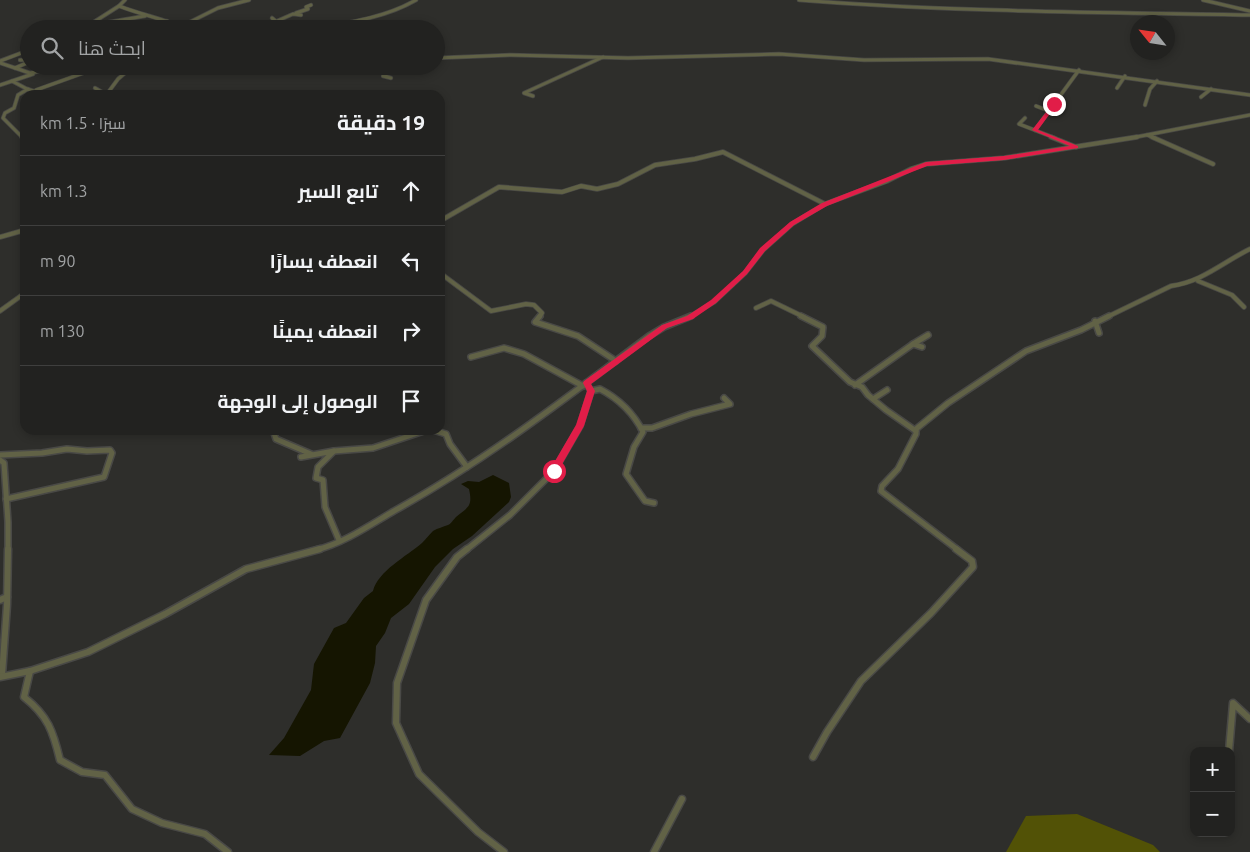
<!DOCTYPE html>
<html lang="ar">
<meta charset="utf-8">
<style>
body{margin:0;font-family:Ubuntu,Cairo,sans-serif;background:#2a2a29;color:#f1f3f6;direction:rtl}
.controls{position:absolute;right:15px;bottom:15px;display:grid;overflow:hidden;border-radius:10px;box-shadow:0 2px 8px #0003}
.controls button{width:45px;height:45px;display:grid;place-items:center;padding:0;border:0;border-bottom:1px solid #3f3f3e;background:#222220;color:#f1f3f6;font:25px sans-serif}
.compass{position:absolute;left:1130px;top:15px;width:45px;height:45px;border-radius:50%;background:#222220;box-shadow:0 2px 8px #0003;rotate:300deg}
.stop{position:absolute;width:15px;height:15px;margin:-11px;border:4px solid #e11d48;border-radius:50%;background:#fff}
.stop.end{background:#e11d48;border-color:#fff;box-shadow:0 1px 5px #0008}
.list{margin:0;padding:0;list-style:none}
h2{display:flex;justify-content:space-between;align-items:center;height:65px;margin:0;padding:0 20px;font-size:21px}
h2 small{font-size:16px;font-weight:400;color:#a2a4a5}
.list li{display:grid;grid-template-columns:32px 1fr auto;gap:15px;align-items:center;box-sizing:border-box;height:70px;padding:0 20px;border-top:1px solid #3f3f3e}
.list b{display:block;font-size:19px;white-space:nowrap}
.list em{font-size:16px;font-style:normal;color:#a2a4a5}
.icon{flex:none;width:28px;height:28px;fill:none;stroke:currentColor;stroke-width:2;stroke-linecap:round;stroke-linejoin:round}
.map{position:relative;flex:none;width:1250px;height:852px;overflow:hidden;direction:ltr}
.search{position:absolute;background:#222220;box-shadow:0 2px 8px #0003;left:20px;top:20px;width:425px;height:55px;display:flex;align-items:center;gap:12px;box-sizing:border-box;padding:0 18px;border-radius:28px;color:#a2a4a5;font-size:19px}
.panel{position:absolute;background:#222220;box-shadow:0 2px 8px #0003;left:20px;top:90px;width:425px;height:345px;border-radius:15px;direction:rtl}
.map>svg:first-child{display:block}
.green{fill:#525206}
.water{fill:#151501}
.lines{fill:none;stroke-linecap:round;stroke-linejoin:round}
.minor-far3-casing{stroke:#494946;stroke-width:4.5}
.minor-far2-casing{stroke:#494946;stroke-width:5.5}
.minor-far1-casing{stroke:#494946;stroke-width:8}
.minor-casing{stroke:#494946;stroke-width:9}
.minor-far3{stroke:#616246;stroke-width:3}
.minor-far2{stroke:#616246;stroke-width:4}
.minor-far1{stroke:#616246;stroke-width:5}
.minor{stroke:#616246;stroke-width:6}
.route{fill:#e11d48}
</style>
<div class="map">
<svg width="1250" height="852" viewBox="0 0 1250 852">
<rect width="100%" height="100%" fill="#2e2e2b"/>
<!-- green -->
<path class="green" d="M 1077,814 L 1153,845 L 1160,852 L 1006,852 L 1026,816 Z"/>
<!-- water -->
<path class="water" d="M 493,475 L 509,483 L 511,497 L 509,502 L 472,536 L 453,549 L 435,567 L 409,604 L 391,618 L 385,633 L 376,646 L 375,663 L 370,683 L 340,738 L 324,741 L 300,756 L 269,755 L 284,738 L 311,690 L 314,664 L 334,628 L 346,623 L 364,598 L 373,591 C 378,571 407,556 422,543 C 426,539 429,535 433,531 C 438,528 443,527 448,525 C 451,524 453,520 456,517 C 468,507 473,507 469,489 L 461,484 L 468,481 L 479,482 Z"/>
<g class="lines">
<defs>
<g id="minor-far3">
<path d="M 799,0 C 949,12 1100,12 1250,15"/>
<path d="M 1203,0 L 1250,11"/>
<path d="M 119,6 C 142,15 165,19 187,29"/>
<path d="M 296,13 L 308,9 L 306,7 L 311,5"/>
<path d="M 272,18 L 285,29"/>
<path d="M 277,21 L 293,14 L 301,15"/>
<path d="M 86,26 L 145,16"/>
<path d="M 182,26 L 218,8 L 249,0"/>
<path d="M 83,29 L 119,6 L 125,0"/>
<path d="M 136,29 L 167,21"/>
<path d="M 161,29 L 176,24"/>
<path d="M 308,29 C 345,23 383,19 416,0"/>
<path d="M 436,58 L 511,55 L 628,58 L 779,54 L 864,60 L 988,59 L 1250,95"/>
<path d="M 20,60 L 26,60"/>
<path d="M 0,61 L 29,50"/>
<path d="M 0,63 L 30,73 L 69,66"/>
<path d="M 15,68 L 29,62"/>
<path d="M 391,78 L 383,76 L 401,68"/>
<path d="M 12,81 L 27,89 L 47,95"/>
<path d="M 0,85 L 33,74"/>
<path d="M 95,88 L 107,95"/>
<path d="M 1117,88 L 1125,76"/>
<path d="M 36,90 L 103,66"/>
<path d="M 107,94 L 118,79 L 133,66"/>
<path d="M 533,96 L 524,93 L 603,57"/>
<path d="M 1201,97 L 1211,89"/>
<path d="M 1145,105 L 1150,89 L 1157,81"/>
<path d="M 1036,106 L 1049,111"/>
<path d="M 1025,118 L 1019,124 L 1055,138"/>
<path d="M 1035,130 L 1079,70"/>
<path d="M 1147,135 L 1155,138"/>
<path d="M 23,138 L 3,118 L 5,113 L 14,108 L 18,95 L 28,89"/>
<path d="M 1131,138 L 1250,115"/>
</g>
<g id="minor-far2">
<path d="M 22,137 L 25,140"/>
<path d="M 1051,137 L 1076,147"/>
<path d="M 1152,137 L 1213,164"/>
<path d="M 440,221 L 499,187 L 562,192 L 581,186 L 597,189 L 618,184 L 655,165 L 695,159 L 723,152 L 825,204"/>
<path d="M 0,237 L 25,230"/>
<path d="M 440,273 L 491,311 L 526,304 L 534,305 L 542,313 L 539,317"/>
<path d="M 1198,281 L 1232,295 L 1244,307"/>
<path d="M 756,308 L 771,301 L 804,317"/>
<path d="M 0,311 L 25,293"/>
<path d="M 689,317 L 714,302 L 745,273 L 763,250 L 792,224 L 825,204 L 887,181 L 911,169 L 926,164 L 1004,158 L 1137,137"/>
<path d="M 1107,317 L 1171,286 C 1202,282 1223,262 1250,249"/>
</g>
<g id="minor-far1">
<path d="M 540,316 L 535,322 L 578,336 L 616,361"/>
<path d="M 801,316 L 823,327 L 822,336 L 812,346 L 850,382 L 862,387 L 868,395 L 886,410 L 916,431"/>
<path d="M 1095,321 L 1099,333"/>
<path d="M 913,344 L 928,335"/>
<path d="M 471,357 L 504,348 L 524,354 L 583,386"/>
<path d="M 855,385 L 913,344 L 922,347"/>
<path d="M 591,391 L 600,389 C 619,399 633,412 643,432 L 634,447 L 626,474 L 645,501 L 654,503"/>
<path d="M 873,399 L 887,390"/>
<path d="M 641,428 L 652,428 L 691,414 L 730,404 L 724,398"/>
<path d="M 273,430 L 276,439 L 311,454"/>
<path d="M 433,430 L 446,434 L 450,444 L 467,467"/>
<path d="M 334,451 L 373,448 L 427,430"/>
<path d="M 0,455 L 42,453 L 67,449 L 87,451 L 110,450 L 112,453 L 104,477 L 6,499"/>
<path d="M 301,457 L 334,451 L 318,467 L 316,478 L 323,480 L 325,507 L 339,540"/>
<path d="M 0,460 L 4,463 L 8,522 L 8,550"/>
<path d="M 316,550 C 344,543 370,525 394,511 C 485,461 566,398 649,336 L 664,327 L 691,316"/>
<path d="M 466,550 L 510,515 L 554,471 L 580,426 L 591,391 L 586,383"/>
<path d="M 958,550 L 881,491 L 882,486 L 898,469 L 916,434 L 916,429 L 948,403 L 1026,351 L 1081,330 L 1109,316"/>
</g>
<g id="minor">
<path d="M 467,549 L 457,557 L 426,600 L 397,683 L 396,723 L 419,774 L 478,832 L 504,852"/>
<path d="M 0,600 L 7,597"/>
<path d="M 30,671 L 24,697 C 48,716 53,731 60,760 L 82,772 L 105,775 L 132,809 L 162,823 L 205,834 L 228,852"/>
<path d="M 2,675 L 7,605 L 8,549"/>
<path d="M 0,677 L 30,671 L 88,652 L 165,614 L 246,569 L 320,549"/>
<path d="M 1229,751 L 1233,703 L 1250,719"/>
<path d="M 813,757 L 827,732 L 861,681 L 931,613 L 973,567 L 972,561 L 956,549"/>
<path d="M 654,852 L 682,799"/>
</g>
</defs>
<!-- minor-far3 casing -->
<use href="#minor-far3" class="minor-far3-casing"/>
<!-- minor-far2 casing -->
<use href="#minor-far2" class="minor-far2-casing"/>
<!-- minor-far1 casing -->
<use href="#minor-far1" class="minor-far1-casing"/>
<!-- minor casing -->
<use href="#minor" class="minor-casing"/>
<!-- minor-far3 -->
<use href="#minor-far3" class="minor-far3"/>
<!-- minor-far2 -->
<use href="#minor-far2" class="minor-far2"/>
<!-- minor-far1 -->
<use href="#minor-far1" class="minor-far1"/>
<!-- minor -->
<use href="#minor" class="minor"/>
</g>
<!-- route -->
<path class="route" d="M 1054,102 L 1057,104 L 1038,130 L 1078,146 L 1078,148 L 1004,160 L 927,166 L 827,206 L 794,225 L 765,251 L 747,274 L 716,303 L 693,319 L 667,328 L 591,384 L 595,391 L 584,426 L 557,473 L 551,473 L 551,468 L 576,425 L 587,391 L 583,383 L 584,381 L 662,325 L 687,316 L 711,300 L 743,271 L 760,248 L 790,222 L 822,203 L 926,162 L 1004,156 L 1070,146 L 1032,130 Z"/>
</svg>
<div class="controls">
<button>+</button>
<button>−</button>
</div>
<svg class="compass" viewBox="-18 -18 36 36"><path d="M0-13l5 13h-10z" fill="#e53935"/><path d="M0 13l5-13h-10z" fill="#a2a4a5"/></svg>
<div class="stop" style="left:554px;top:471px"></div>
<div class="stop end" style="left:1054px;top:104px"></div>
<div class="search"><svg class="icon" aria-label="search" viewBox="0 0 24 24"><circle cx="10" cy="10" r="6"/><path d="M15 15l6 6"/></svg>ابحث هنا</div>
<section class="panel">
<h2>19 دقيقة<small>سيرًا · 1.5 km</small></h2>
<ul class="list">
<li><svg class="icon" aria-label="ahead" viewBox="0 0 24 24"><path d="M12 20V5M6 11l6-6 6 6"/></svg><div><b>تابع السير</b></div><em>1.3 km</em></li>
<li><svg class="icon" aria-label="left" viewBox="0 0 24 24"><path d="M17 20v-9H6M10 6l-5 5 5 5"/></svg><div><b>انعطف يسارًا</b></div><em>90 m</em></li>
<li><svg class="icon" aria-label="right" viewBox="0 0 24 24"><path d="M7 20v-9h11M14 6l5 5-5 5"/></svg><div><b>انعطف يمينًا</b></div><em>130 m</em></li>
<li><svg class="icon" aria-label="arrive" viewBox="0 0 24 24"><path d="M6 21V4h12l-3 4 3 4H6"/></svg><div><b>الوصول إلى الوجهة</b></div></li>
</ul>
</section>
</div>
